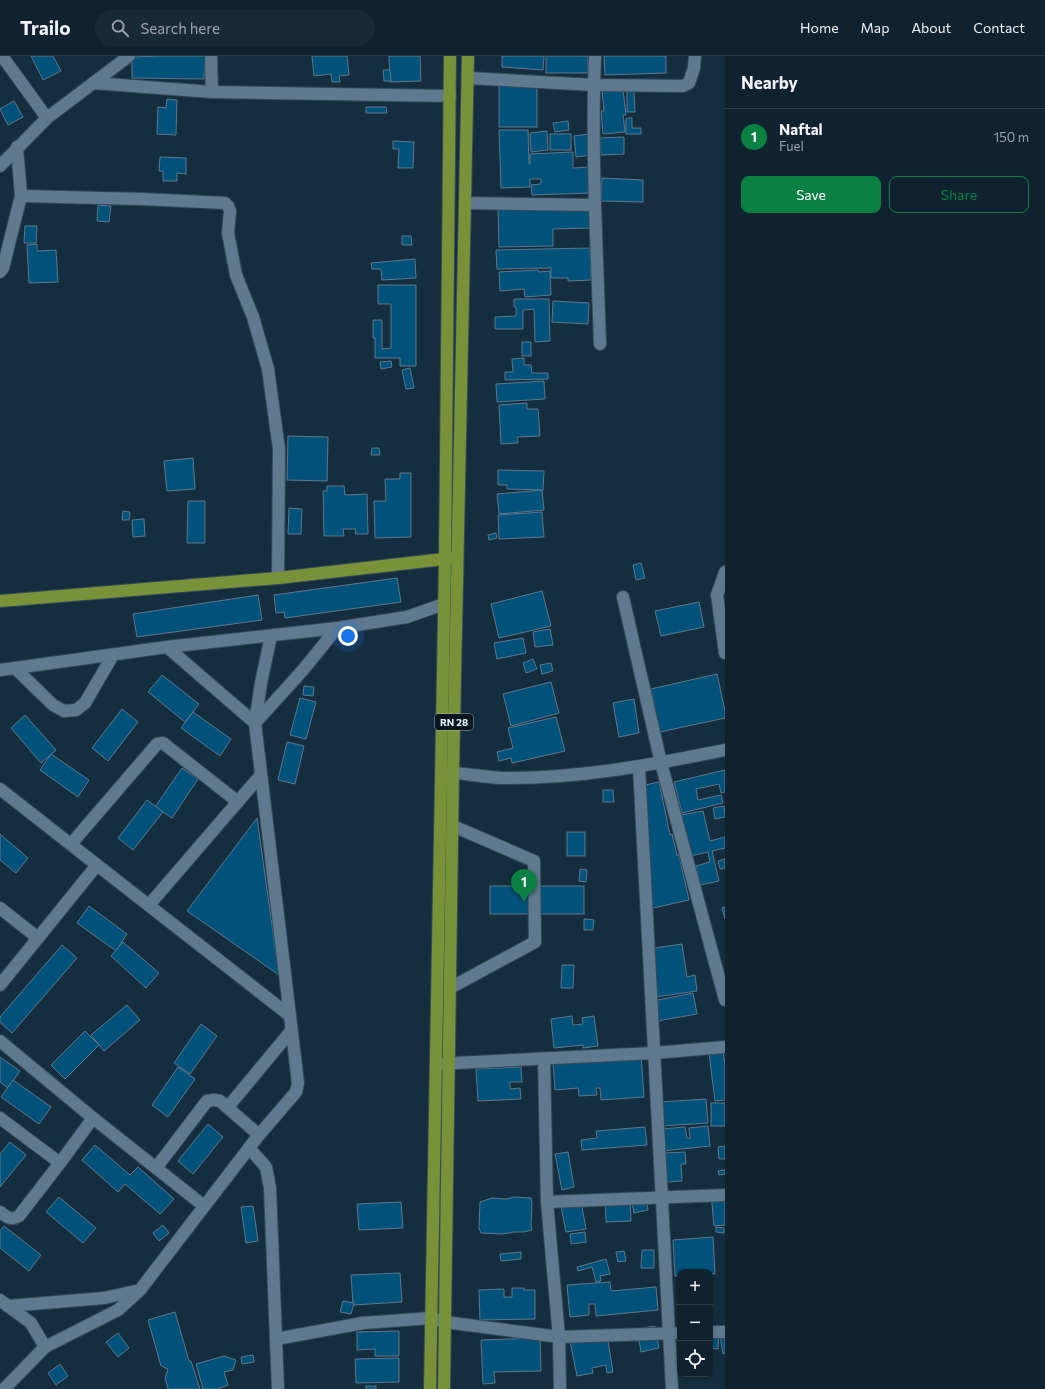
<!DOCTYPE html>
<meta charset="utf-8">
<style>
body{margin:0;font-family:Commissioner,sans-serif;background:#192a37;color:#f1f3f6}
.controls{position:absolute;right:12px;bottom:12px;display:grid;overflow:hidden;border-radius:8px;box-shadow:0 2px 6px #0003}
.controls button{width:36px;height:36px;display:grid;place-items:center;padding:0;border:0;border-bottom:1px solid #303f4b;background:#10222f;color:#f1f3f6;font:20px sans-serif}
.you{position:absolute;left:348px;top:580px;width:14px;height:14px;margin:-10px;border:3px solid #fff;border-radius:50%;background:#1a73e8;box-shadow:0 0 0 6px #1a73e833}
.badge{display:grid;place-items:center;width:26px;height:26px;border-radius:50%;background:#0b8043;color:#fff;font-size:13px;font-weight:700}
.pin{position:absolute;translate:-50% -33px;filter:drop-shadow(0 1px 2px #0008)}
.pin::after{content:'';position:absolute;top:21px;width:14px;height:12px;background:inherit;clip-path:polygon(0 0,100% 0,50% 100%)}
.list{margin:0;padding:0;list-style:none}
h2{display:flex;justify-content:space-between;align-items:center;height:52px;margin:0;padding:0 16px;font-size:17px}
h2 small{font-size:13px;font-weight:400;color:#9ca4aa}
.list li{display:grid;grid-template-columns:26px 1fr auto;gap:12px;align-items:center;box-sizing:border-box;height:56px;padding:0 16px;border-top:1px solid #303f4b}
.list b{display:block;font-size:15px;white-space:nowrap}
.list p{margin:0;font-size:13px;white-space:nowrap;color:#9ca4aa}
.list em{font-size:13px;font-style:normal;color:#9ca4aa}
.actions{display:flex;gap:8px;padding:12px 16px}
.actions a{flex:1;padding:9px 0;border:1px solid #0b8043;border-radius:8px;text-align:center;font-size:14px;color:#0b8043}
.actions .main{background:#0b8043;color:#fff}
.icon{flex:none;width:22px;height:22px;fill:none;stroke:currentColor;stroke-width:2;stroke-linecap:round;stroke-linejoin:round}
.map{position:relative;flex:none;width:725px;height:1333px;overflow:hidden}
header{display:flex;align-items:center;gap:24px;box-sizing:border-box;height:56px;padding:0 20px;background:#10222f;border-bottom:1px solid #303f4b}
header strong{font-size:19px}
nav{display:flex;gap:22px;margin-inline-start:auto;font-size:14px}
.search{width:280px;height:36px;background:#192a37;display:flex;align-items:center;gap:10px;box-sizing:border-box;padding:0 14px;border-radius:22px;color:#9ca4aa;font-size:15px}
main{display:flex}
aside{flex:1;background:#10222f}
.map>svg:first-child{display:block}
.building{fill:#03527b;stroke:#5e788c}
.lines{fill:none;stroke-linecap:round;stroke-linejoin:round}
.minor-casing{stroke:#364a58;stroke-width:14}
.major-casing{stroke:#364a58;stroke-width:14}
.minor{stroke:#5f7a8e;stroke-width:12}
.major{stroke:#799139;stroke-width:12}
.labels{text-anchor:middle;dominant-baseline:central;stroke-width:4;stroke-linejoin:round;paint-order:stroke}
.shield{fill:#0a151d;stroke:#a0aeb8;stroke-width:1}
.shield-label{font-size:10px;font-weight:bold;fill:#e1effb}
</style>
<header>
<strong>Trailo</strong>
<div class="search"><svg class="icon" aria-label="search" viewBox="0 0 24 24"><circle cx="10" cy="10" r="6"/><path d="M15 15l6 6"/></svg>Search here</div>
<nav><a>Home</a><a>Map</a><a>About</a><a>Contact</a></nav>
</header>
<main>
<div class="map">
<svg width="725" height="1333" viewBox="0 0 725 1333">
<rect width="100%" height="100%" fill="#152e3f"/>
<!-- building -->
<g class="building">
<path d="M 31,0 L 53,0 L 61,15 L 43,24 Z"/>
<path d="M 162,0 L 205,0 L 204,23 L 132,22 L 132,1 Z"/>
<path d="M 312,0 L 347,0 L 349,19 L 339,20 L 340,26 L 332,26 L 331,18 L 314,20 Z"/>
<path d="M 389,0 L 420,0 L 421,25 L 390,26 Z"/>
<path d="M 502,0 L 544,0 L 543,14 L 502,11 Z"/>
<rect x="546" y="0" width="42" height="17"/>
<path d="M 604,0 L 666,0 L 666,17 L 605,19 Z"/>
<path d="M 383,14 L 390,14 L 391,25 L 384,25 Z"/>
<rect x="499" y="29" width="38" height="42"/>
<path d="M 623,33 L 626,59 L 623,59 L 625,76 L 603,78 L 601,55 L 604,55 L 602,35 Z"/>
<path d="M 627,35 L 634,35 L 635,56 L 627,56 Z"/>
<path d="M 167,43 L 177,44 L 176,79 L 157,78 L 158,51 L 166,52 Z"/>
<path d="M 14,45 L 23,61 L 8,69 L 0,53 Z"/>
<path d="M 366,51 L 386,51 L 387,57 L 366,57 Z"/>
<path d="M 626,62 L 632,62 L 632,72 L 641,72 L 641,78 L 626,78 Z"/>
<path d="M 568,65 L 569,74 L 555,76 L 553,67 Z"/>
<path d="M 499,74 L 528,74 L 529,108 L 530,108 L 530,98 L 573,96 L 573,112 L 590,111 L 591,137 L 532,139 L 531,129 L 541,128 L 541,123 L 530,123 L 530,131 L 501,132 Z"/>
<path d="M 547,75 L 548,94 L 531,96 L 530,77 Z"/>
<rect x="550" y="78" width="21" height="16"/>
<path d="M 590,78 L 592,99 L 576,101 L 574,80 Z"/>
<path d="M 624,81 L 624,98 L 601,99 L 600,82 Z"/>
<path d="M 393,85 L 414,86 L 413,112 L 398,112 L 399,93 L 393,93 Z"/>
<path d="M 160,101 L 186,102 L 186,118 L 177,117 L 177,125 L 163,125 L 163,115 L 159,115 Z"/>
<path d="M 602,122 L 643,124 L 643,146 L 601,145 Z"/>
<path d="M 98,149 L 111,150 L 109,166 L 97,165 Z"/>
<path d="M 592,150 L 593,172 L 553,173 L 553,190 L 499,191 L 498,152 Z"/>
<path d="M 25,170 L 37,170 L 36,187 L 24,187 Z"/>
<path d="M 402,180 L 411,180 L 412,189 L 402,189 Z"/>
<path d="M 37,188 L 37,195 L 56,194 L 58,226 L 29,227 L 27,189 Z"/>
<path d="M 590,192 L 591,224 L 568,225 L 568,222 L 551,222 L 551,212 L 497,213 L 496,194 Z"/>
<path d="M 415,203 L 416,222 L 382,224 L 381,213 L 372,213 L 371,207 Z"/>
<path d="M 538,214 L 539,216 L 550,215 L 551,239 L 525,241 L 524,233 L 500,235 L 499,216 Z"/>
<path d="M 378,229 L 416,229 L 416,310 L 400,310 L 400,302 L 375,302 L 375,282 L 373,282 L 373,264 L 382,264 L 382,293 L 391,292 L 391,248 L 378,248 Z"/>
<path d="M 514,243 L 549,243 L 550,285 L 535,286 L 534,253 L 523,254 L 523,273 L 495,273 L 495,261 L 516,260 L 516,251 L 514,251 Z"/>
<path d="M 553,245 L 589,247 L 588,268 L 552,266 Z"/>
<rect x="522" y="286" width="9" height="14"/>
<path d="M 524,302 L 524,309 L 531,309 L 532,317 L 548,317 L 548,323 L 505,324 L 505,316 L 513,316 L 512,303 Z"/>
<path d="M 391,305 L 392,311 L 381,313 L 380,306 Z"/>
<path d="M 410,312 L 414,332 L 406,333 L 402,314 Z"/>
<path d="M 544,325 L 545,343 L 497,346 L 496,328 Z"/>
<path d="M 527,347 L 527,353 L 538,353 L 540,380 L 517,381 L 518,387 L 501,388 L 499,349 Z"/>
<path d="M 288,380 L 328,381 L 327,425 L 287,424 Z"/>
<path d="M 372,392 L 379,392 L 380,399 L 371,399 Z"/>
<path d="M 193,402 L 195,433 L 167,435 L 164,405 Z"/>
<path d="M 498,414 L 544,415 L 543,434 L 507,433 L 507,429 L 498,429 Z"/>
<path d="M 400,417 L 411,417 L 411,481 L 375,482 L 374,445 L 386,445 L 385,423 L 400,423 Z"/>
<path d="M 327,430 L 344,430 L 345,439 L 367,438 L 368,478 L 355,478 L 356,473 L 343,473 L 344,480 L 324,480 L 323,435 L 327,435 Z"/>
<path d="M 542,434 L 544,454 L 499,458 L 497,438 Z"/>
<path d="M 188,445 L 205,445 L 205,487 L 187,487 Z"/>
<path d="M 289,452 L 302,453 L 301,478 L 288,478 Z"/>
<path d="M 123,455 L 130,456 L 129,464 L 122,464 Z"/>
<path d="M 542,456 L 544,481 L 499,483 L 498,459 Z"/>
<path d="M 144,463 L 145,480 L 133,481 L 132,464 Z"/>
<path d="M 496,477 L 497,482 L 489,484 L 488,479 Z"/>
<path d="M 641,507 L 645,522 L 636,524 L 633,509 Z"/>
<path d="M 397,522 L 401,546 L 285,562 L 284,556 L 276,557 L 274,539 Z"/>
<path d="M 542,535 L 551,570 L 499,582 L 491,548 Z"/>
<path d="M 258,539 L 262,564 L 137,581 L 133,558 Z"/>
<path d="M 699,546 L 704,571 L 661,580 L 655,555 Z"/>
<path d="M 550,573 L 553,589 L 535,591 L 533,576 Z"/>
<path d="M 523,582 L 526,597 L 497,603 L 494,587 Z"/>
<path d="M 533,603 L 537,613 L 526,617 L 523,607 Z"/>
<path d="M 551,607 L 553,615 L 542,618 L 540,609 Z"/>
<path d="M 717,618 L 725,655 L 725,662 L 660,676 L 651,633 Z"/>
<path d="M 162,619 L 199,648 L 185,666 L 148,636 Z"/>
<path d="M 551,626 L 559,657 L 511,670 L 503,638 Z"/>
<path d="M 304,630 L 314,631 L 313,640 L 303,639 Z"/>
<path d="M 300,642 L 316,646 L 306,683 L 290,679 Z"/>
<path d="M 634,643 L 639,677 L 619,681 L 613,647 Z"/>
<path d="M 122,653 L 138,666 L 108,705 L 92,692 Z"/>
<path d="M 193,656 L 231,683 L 220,700 L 181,672 Z"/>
<path d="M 25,659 L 56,694 L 41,707 L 11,672 Z"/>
<path d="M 556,661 L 565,695 L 512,707 L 511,702 L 499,705 L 497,696 L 513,692 L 508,672 Z"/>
<path d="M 287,686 L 304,690 L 295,728 L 278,724 Z"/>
<path d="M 51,698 L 89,724 L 78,741 L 40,714 Z"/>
<path d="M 182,712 L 198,723 L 172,762 L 155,751 Z"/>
<path d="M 725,714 L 725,736 L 721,737 L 719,728 L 696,733 L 698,744 L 721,739 L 723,747 L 682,757 L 674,726 Z"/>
<path d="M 659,726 L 670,779 L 672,778 L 677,799 L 679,799 L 689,844 L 653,852 L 636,774 L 645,772 L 636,731 Z"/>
<path d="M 603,734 L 613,734 L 614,746 L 603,746 Z"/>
<path d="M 147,744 L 163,756 L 133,794 L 118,782 Z"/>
<path d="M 724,750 L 725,761 L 715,763 L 713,752 Z"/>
<path d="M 703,755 L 710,785 L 725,781 L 725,792 L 712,795 L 719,825 L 700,829 L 696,810 L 710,806 L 708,796 L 690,800 L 681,759 Z"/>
<path d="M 257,762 L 279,919 L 187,855 Z"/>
<rect x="567" y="776" width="18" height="24"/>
<path d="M 0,778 L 28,802 L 16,817 L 0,804 Z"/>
<path d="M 725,803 L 725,812 L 720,813 L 718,805 Z"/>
<path d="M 580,813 L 587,814 L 586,826 L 579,825 Z"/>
<rect x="490" y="830" width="94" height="28"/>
<path d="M 89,850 L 127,878 L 116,895 L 77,867 Z"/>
<path d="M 725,851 L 725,863 L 722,852 Z"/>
<path d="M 584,863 L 594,864 L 593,874 L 584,874 Z"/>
<path d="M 123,886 L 159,917 L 146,932 L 111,900 Z"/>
<path d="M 682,888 L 687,921 L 695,919 L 697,935 L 655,941 L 648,893 Z"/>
<path d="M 62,889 L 77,902 L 12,977 L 0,966 L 0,961 Z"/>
<path d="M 562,909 L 574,909 L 573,932 L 561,932 Z"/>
<path d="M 693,937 L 697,958 L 657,965 L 653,945 Z"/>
<path d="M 127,949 L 140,964 L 104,995 L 91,979 Z"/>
<path d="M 572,960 L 573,969 L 583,968 L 582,962 L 594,960 L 598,990 L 583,992 L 583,989 L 554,992 L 551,963 Z"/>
<path d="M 201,968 L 217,980 L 190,1018 L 174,1007 Z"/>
<path d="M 85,975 L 99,989 L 65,1023 L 51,1009 Z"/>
<path d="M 723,995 L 725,1009 L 725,1044 L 715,1045 L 709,997 Z"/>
<path d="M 641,998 L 644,1041 L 601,1044 L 600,1032 L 596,1032 L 597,1039 L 579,1040 L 578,1032 L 555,1034 L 553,1005 Z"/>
<path d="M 0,1001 L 20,1015 L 8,1032 L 0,1026 Z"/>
<path d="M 178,1011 L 195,1023 L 168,1061 L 152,1049 Z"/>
<path d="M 521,1011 L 522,1026 L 510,1026 L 510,1033 L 520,1032 L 521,1043 L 478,1045 L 476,1013 Z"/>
<path d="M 13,1024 L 51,1051 L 39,1068 L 1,1041 Z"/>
<path d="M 706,1043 L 708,1067 L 662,1070 L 660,1046 Z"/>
<rect x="711" y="1047" width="14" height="23"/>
<path d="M 208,1068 L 223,1081 L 193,1118 L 178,1105 Z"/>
<path d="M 708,1070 L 710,1090 L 663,1095 L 661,1073 L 685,1071 L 687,1082 L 690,1082 L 689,1072 Z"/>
<path d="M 645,1071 L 647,1089 L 582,1094 L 581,1084 L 597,1082 L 596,1075 Z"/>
<path d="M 10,1086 L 26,1099 L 0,1131 L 0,1098 Z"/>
<path d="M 95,1089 L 130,1119 L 138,1111 L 174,1143 L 160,1158 L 125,1128 L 118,1136 L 82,1104 Z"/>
<path d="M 725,1090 L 725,1103 L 719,1103 L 718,1091 Z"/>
<path d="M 568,1096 L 574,1131 L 562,1134 L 555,1098 Z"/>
<path d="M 685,1096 L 686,1108 L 681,1108 L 682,1125 L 667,1126 L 665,1097 Z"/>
<path d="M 725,1114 L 725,1118 L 719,1119 L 718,1115 Z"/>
<path d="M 725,1136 L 725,1169 L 714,1170 L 711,1137 Z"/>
<path d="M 646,1140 L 648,1154 L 634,1157 L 631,1143 Z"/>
<path d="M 59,1141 L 96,1172 L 83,1187 L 46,1156 Z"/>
<path d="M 514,1141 L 531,1142 L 532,1147 L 531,1169 L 532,1174 L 524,1176 L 514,1176 L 503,1178 L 481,1177 L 479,1172 L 480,1146 L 492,1142 L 506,1143 Z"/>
<path d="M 630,1141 L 631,1165 L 606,1166 L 605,1142 Z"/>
<path d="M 560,1145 L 581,1145 L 586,1173 L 566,1176 Z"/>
<path d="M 401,1146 L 403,1172 L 359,1174 L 357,1148 Z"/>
<path d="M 253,1150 L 258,1185 L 246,1187 L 241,1151 Z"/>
<path d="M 163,1169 L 169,1177 L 159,1185 L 153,1177 Z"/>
<path d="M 4,1170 L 41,1199 L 29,1215 L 0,1192 L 0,1175 Z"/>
<path d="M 716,1171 L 724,1172 L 724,1177 L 716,1176 Z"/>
<path d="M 585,1176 L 586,1186 L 571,1188 L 570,1178 Z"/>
<path d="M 713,1181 L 715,1218 L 710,1218 L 710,1216 L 680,1216 L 680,1220 L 675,1220 L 673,1184 Z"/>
<path d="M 642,1194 L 654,1194 L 654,1212 L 641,1212 Z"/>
<path d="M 624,1195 L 626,1205 L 618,1206 L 616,1196 Z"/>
<path d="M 521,1196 L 521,1203 L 501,1205 L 500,1198 Z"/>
<path d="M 606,1203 L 610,1218 L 600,1220 L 601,1225 L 596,1226 L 592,1211 L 578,1215 L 577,1211 Z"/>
<path d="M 400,1217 L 402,1246 L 353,1249 L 351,1219 Z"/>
<path d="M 610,1226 L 611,1235 L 656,1231 L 658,1254 L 596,1260 L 595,1248 L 589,1248 L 589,1259 L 570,1261 L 567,1229 Z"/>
<path d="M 512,1232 L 524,1232 L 524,1234 L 535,1234 L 535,1263 L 480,1264 L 479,1234 L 504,1233 L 504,1241 L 512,1241 Z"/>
<path d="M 343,1245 L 354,1247 L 351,1258 L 340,1256 Z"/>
<path d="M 175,1256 L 189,1305 L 191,1305 L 200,1333 L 168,1333 L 165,1322 L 168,1313 L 161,1310 L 148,1264 Z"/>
<path d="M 655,1270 L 659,1292 L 641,1296 L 637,1273 Z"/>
<path d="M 606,1273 L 613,1316 L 607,1317 L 606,1309 L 592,1312 L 593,1317 L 577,1320 L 569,1280 Z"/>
<path d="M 678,1274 L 680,1274 L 680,1295 L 677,1294 Z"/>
<path d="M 399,1275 L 399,1300 L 375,1300 L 375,1293 L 357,1294 L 357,1276 Z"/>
<path d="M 118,1277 L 129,1292 L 118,1301 L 106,1286 Z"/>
<path d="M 710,1277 L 719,1277 L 718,1293 L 710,1292 Z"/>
<path d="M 725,1279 L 725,1297 L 723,1298 L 720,1280 Z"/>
<path d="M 540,1282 L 541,1315 L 494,1316 L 495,1327 L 483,1328 L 481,1284 Z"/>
<path d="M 253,1299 L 254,1306 L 242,1308 L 241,1301 Z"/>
<path d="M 224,1300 L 236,1304 L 233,1314 L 224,1316 L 228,1329 L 217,1333 L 203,1333 L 196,1308 Z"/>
<path d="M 399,1302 L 399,1326 L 356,1327 L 355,1303 Z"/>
<path d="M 60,1308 L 68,1320 L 56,1329 L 48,1317 Z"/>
<rect x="366" y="1330" width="10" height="3"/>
</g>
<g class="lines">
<defs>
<g id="minor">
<path d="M 2,0 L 47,62 L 129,0"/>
<path d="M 211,0 L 212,36"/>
<path d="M 595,0 C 591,96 597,192 600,288"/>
<path d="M 468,22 L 594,29 L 683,30 L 689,27 L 694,12 L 695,0"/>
<path d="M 93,27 L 212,36 L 450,40"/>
<path d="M 0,110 L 47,62"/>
<path d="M 21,140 L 142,143 L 225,147 L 228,150 L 230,155 L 228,177 L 236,219 L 253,261 L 268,313 L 279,393 L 278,522"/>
<path d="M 465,147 L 595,149"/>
<path d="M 0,216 L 3,212 L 21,140 L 17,91"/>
<path d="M 725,516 L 717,539 L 725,597"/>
<path d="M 623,541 L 661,707 L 725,944"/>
<path d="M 167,591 L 255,667"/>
<path d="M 15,612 L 53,649 L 64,655 L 76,654 L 85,647 L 113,599"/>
<path d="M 0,614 L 167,591 L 337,572 L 407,561 L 444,548"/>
<path d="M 255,667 L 261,627 L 271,580"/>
<path d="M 639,711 L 672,1333"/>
<path d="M 444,716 C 463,717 483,721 502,722 C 577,723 651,709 725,694"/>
<path d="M 0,733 L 97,809"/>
<path d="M 71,788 L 157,688 L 163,687 L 238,746"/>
<path d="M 149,849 L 260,720"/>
<path d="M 0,852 L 38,882"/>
<path d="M 0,929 L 97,809 L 289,959"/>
<path d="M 450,932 L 535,886 L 534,805 L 453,770"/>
<path d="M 0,985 L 93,1062 L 204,1150"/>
<path d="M 544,1003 L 547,1146 L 559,1281 L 560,1333"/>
<path d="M 436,1008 L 654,997 L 725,991"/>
<path d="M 228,1051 L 291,975"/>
<path d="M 0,1062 L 60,1107 L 93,1062"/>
<path d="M 249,1092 L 266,1111 L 270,1132 L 278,1333"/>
<path d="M 156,1112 L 207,1045 L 214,1044 L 220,1045 L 259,1079"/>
<path d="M 547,1146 L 725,1139"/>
<path d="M 0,1156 C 7,1161 11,1165 19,1160 L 60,1107"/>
<path d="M 0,1244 L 8,1250 L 104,1242 L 140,1234 L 259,1079 L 296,1036 L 298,1027 L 255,667 L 303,614 L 337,572"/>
<path d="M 8,1250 L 31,1267 L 45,1291"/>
<path d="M 710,1276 L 725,1276"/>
<path d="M 276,1283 L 363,1267 L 431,1262 L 445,1266 L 559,1281 L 680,1277"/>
<path d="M 4,1333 L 45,1291 L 118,1254 L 139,1235"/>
</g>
<g id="major">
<path d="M 0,545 L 278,522 L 453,502"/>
<path d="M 430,1333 L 445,503 L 450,0"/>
<path d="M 444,1333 L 453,717 L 468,0"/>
</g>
</defs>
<!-- minor casing -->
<use href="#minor" class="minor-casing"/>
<!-- major casing -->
<use href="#major" class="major-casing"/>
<!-- minor -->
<use href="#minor" class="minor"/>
<!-- major -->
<use href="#major" class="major"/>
</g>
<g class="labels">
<!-- shield labels -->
<rect class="shield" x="435" y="658" width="38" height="16" rx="3"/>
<g class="shield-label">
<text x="454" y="666">RN 28</text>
</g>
</g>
</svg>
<div class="controls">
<button>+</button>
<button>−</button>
<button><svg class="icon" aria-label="locate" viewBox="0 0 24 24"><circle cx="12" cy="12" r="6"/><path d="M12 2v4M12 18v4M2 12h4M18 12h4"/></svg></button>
</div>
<div class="you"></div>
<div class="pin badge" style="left:524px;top:846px">1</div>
</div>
<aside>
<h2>Nearby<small></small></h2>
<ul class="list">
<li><span class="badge">1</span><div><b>Naftal</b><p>Fuel</p></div><em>150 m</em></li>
</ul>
<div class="actions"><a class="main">Save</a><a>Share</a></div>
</aside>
</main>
